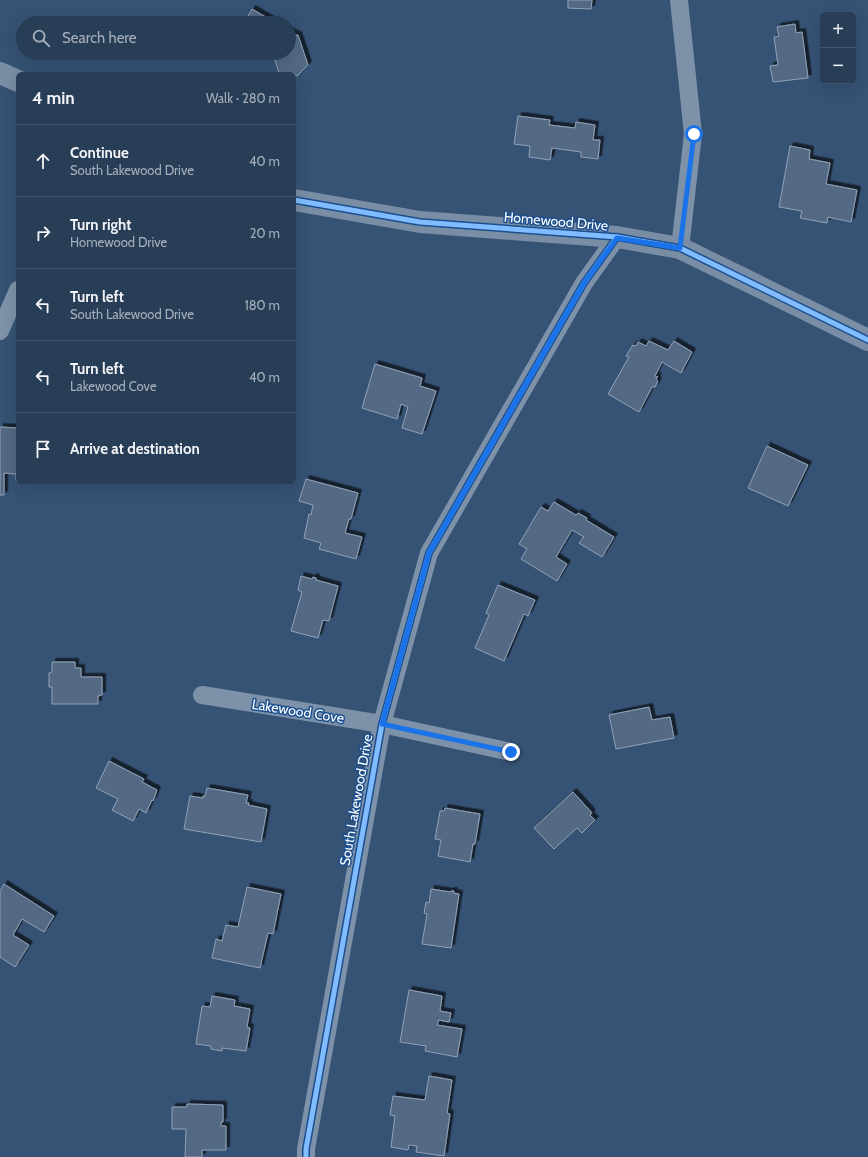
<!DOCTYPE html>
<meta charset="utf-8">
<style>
body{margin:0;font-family:Cabin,sans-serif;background:#30455d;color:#f1f3f6}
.controls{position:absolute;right:12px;top:12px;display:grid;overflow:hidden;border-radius:6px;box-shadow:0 4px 16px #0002}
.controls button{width:36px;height:36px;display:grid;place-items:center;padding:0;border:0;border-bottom:1px solid #44576d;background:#283e57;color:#f1f3f6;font:20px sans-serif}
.stop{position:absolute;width:12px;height:12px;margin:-9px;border:3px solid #1a73e8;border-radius:50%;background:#fff}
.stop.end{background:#1a73e8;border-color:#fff;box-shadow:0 1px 4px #0008}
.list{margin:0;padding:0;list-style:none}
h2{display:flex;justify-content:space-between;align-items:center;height:52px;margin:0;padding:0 16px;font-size:17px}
h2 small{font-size:13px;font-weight:400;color:#a5aeba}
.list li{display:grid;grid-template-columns:26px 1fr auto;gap:12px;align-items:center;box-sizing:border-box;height:72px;padding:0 16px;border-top:1px solid #44576d}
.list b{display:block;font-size:15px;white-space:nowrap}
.list p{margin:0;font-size:13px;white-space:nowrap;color:#a5aeba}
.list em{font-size:13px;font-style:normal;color:#a5aeba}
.icon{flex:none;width:22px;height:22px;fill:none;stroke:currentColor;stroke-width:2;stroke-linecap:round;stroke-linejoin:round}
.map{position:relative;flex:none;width:868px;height:1157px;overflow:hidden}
.search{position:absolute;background:#283e57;box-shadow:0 4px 16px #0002;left:16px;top:16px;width:280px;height:44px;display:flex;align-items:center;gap:10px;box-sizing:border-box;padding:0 14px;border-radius:22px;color:#a5aeba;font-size:15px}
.panel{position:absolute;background:#283e57;box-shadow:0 4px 16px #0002;left:16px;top:72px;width:280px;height:412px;border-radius:6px}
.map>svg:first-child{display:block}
.building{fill:#526984;stroke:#92a2b6;filter:url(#shadow)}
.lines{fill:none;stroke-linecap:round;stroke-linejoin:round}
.street{stroke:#7d92a8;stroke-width:18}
.secondary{stroke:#798da4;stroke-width:22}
.cycleway-casing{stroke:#1b4f8f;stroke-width:8}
.cycleway{stroke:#80bcff;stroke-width:5}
.route{stroke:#1a73e8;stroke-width:5}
.labels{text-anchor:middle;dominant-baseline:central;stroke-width:3;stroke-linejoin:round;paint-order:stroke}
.street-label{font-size:14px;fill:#fff;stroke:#1b4f8f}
</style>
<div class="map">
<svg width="868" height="1157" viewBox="0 0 868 1157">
<defs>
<filter id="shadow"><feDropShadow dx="3.5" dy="-3.5" stdDeviation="0" flood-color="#0009"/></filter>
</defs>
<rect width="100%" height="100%" fill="#365274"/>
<!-- building -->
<g class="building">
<path d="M 568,0 L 592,0 L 591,9 L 568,8 Z"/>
<path d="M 252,9 L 276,23 L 244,23 Z"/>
<path d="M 795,24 L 796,33 L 802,32 L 808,78 L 773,82 L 770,66 L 778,65 L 774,37 L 779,36 L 777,27 Z"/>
<path d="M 289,31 L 296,35 L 298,35 L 308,65 L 297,76 L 294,74 L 279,73 L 274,57 L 268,53 L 289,53 Z"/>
<path d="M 518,116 L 550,120 L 549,125 L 575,128 L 576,122 L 595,125 L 593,140 L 600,140 L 598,159 L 581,157 L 581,152 L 552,148 L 550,160 L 529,157 L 530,146 L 514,144 Z"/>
<path d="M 790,146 L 810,150 L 809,159 L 830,163 L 826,184 L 857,190 L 851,222 L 828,217 L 827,223 L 800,218 L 802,211 L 779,207 Z"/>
<path d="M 649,341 L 668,350 L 674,341 L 692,352 L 681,373 L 662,362 L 655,376 L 658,377 L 656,379 L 658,381 L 655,387 L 652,387 L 639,412 L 608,394 L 629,357 L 626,356 L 633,345 L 636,346 L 638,342 L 646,346 Z"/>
<path d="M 375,364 L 422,378 L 420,386 L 436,391 L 422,434 L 402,428 L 408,407 L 401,404 L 397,419 L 362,408 Z"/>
<path d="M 0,427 L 18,428 L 18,480 L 16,480 L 16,474 L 4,473 L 4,495 L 0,495 Z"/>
<path d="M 767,446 L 808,465 L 788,506 L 748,488 Z"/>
<path d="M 306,479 L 358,493 L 351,519 L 349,519 L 345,533 L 362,537 L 356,559 L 319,549 L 321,543 L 304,538 L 309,514 L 311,515 L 313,505 L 299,501 Z"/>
<path d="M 554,502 L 576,515 L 578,513 L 587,518 L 586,520 L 614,537 L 602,557 L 579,543 L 584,537 L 572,530 L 556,557 L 567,564 L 557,581 L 521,559 L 527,549 L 519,544 L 541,507 L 548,511 Z"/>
<path d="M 301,576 L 312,579 L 313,577 L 316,578 L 316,580 L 338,586 L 329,621 L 323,620 L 318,638 L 291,631 L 302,592 L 298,590 Z"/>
<path d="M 498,585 L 535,600 L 528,616 L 524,614 L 504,661 L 475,648 L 489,615 L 486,613 Z"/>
<path d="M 52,662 L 75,662 L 75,668 L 81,668 L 81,677 L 102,677 L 102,695 L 98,696 L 98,704 L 52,704 L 52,687 L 49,687 L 49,673 L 52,672 Z"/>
<path d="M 649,707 L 652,720 L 670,717 L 674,738 L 616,749 L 609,715 Z"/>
<path d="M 109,761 L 144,779 L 142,782 L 157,790 L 153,801 L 152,800 L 146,813 L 139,809 L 133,821 L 112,810 L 118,799 L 96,788 Z"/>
<path d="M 207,788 L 248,795 L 246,803 L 249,803 L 248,805 L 267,809 L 261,842 L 184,829 L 190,796 L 203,798 L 203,796 L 205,796 Z"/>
<path d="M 573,792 L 592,813 L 590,815 L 595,820 L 582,833 L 577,828 L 554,849 L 534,828 Z"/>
<path d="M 445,808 L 480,814 L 475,844 L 473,844 L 470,862 L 438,856 L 441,840 L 435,839 L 440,811 L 444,811 Z"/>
<path d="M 4,884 L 54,916 L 44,932 L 22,919 L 13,935 L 29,945 L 15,967 L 0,957 L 0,891 Z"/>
<path d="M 247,887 L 281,894 L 273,934 L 268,933 L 260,968 L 212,958 L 216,939 L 222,941 L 226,925 L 238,927 Z"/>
<path d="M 431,889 L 450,892 L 451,891 L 454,891 L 453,893 L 459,894 L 451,948 L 422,944 L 427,914 L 424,913 L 426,902 L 429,903 Z"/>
<path d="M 409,990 L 442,996 L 440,1011 L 451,1013 L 449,1022 L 439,1020 L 437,1025 L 462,1029 L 457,1057 L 425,1051 L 426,1046 L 400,1042 Z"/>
<path d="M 212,996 L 235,1000 L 234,1006 L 250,1009 L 247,1027 L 250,1028 L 246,1051 L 222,1048 L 222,1051 L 211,1049 L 211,1046 L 196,1044 L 202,1006 L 210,1007 Z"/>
<path d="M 429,1076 L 452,1080 L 447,1113 L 450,1114 L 444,1156 L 416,1152 L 417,1146 L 409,1145 L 408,1150 L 391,1147 L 395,1116 L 390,1115 L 393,1096 L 425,1100 Z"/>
<path d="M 187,1104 L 223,1105 L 223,1122 L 221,1122 L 221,1126 L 226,1126 L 226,1150 L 202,1150 L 202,1157 L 185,1157 L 186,1129 L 172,1129 L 172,1107 L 187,1107 Z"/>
</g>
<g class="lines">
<!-- street -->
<g class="street">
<path d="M 679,0 L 693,134 L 680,248"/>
<path d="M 0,331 L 18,290"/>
<path d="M 202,695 L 382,724 L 511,752"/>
<path d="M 306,1157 L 306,1149 L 382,724 L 429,553 L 584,283 L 617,237"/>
</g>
<!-- secondary -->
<g class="secondary">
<path d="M 0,73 L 18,81"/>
<path d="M 294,200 L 420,222 L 617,237 L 680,248 L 868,340"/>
</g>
<defs>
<g id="cycleway">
<path d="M 294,200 L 420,222 L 617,237 L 680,248 L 868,340"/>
<path d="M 306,1157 L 306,1149 L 382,724 L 429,553 L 584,283 L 617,237"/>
</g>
</defs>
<!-- cycleway casing -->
<use href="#cycleway" class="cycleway-casing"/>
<!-- cycleway -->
<use href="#cycleway" class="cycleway"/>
</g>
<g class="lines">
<!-- route -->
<path class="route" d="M 511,752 L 382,724 L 429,553 L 584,283 L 617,238 L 680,248 L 694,134"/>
</g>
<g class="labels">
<!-- street labels -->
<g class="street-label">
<text transform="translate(556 221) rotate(5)">Homewood Drive</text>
<text transform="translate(298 711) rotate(9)">Lakewood Cove</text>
<text transform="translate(356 800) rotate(-80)">South Lakewood Drive</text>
</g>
</g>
</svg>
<div class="controls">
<button>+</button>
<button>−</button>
</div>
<div class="stop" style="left:694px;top:134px"></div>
<div class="stop end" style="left:511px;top:752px"></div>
<div class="search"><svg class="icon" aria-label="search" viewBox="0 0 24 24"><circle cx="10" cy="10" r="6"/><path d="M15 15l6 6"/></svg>Search here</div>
<section class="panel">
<h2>4 min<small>Walk · 280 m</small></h2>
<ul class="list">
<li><svg class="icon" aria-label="ahead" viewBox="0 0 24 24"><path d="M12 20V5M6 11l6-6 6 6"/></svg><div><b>Continue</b><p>South Lakewood Drive</p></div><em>40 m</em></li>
<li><svg class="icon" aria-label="right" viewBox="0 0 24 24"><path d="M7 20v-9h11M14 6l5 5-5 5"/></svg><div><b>Turn right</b><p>Homewood Drive</p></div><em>20 m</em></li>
<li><svg class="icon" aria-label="left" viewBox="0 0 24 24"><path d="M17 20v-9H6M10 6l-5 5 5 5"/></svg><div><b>Turn left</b><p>South Lakewood Drive</p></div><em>180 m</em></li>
<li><svg class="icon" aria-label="left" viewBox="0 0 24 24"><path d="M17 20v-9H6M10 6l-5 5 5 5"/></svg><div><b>Turn left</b><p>Lakewood Cove</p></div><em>40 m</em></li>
<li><svg class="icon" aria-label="arrive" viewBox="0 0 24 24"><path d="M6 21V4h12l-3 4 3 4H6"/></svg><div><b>Arrive at destination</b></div></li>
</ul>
</section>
</div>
